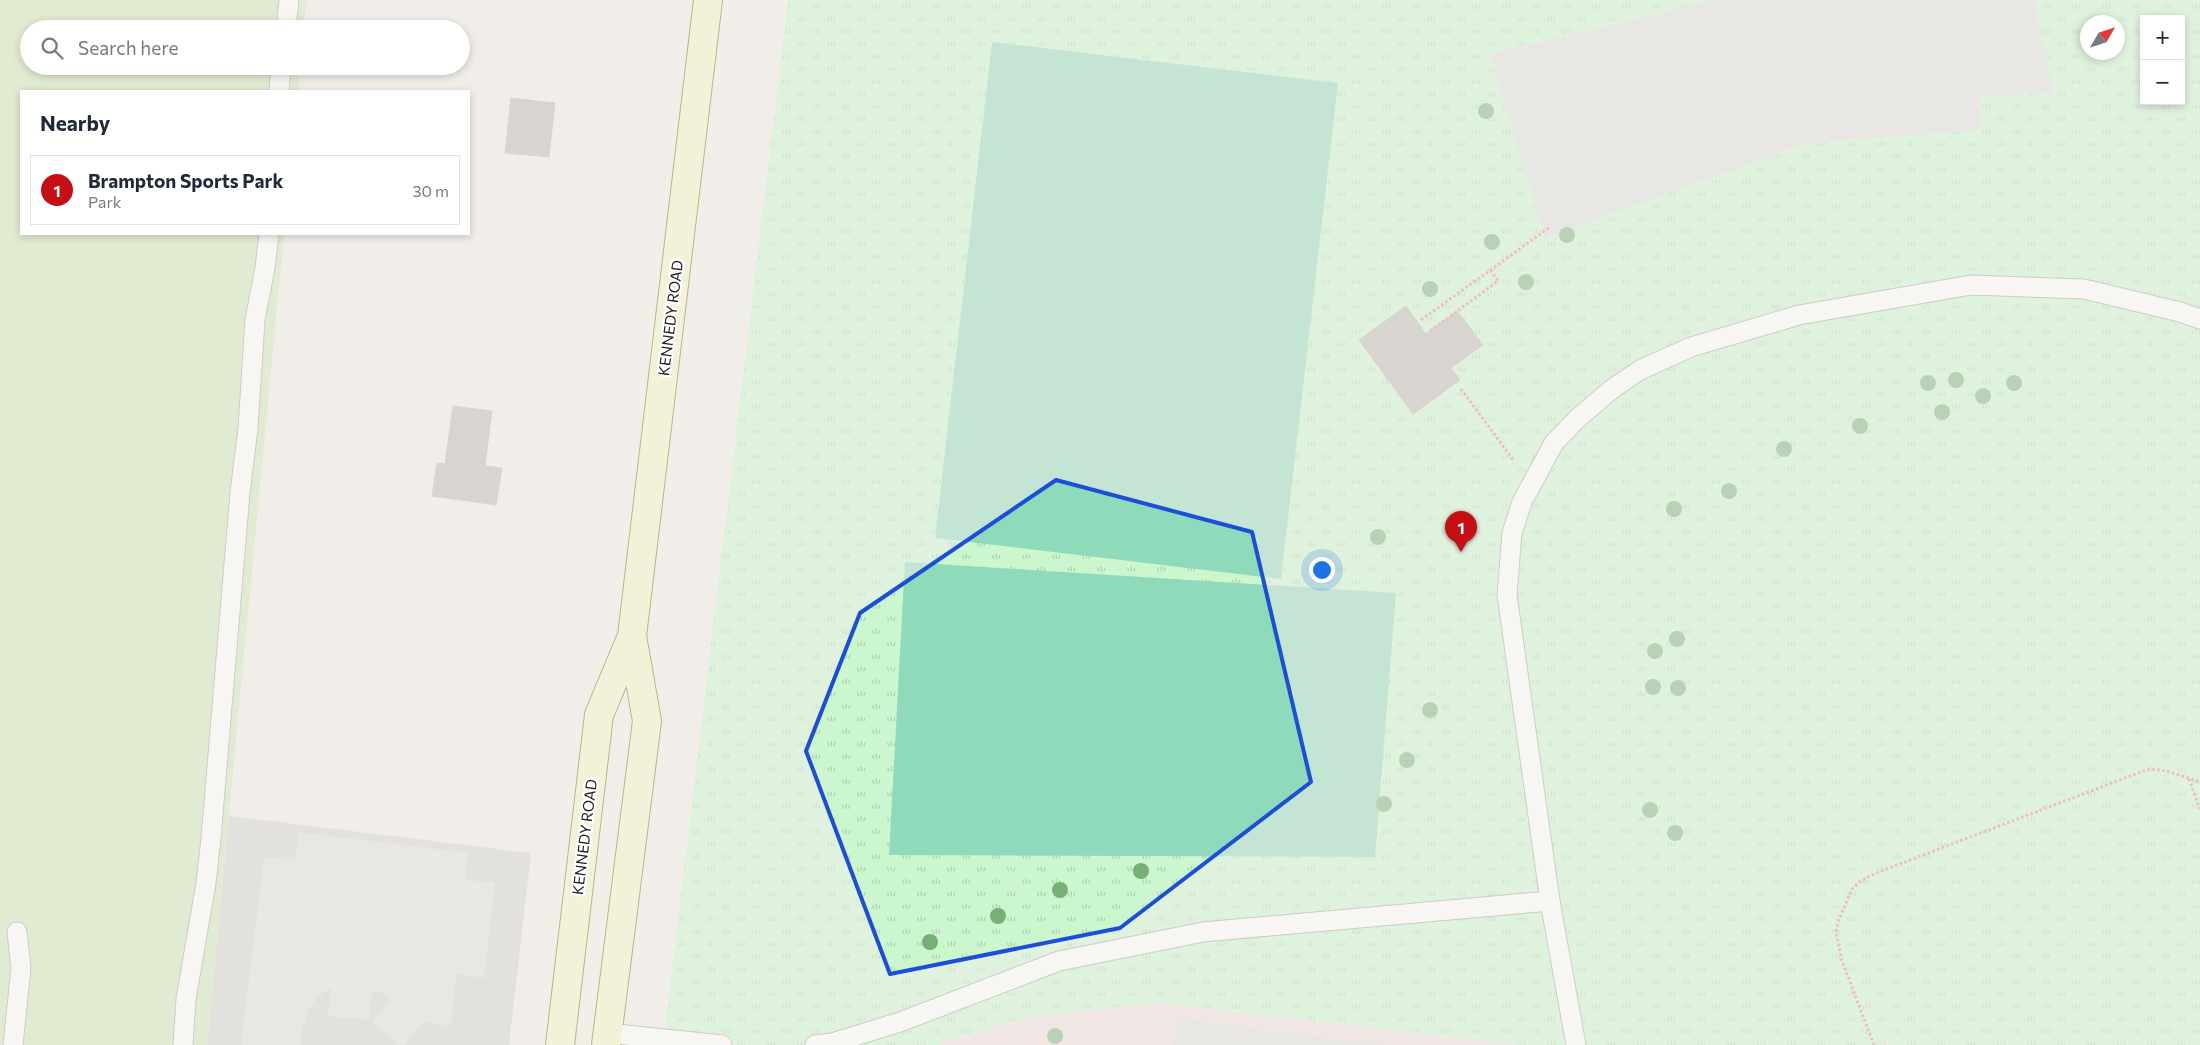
<!DOCTYPE html>
<meta charset="utf-8">
<style>
body{margin:0;font-family:Commissioner,sans-serif;background:#f6f6f7;color:#1f2937}
.controls{position:absolute;right:15px;top:15px;display:grid;overflow:hidden;border-radius:0px;box-shadow:0 2px 8px #0003}
.controls button{width:45px;height:45px;display:grid;place-items:center;padding:0;border:0;border-bottom:1px solid #e0e1e3;background:#fff;color:#1f2937;font:25px sans-serif}
.compass{position:absolute;left:2080px;top:15px;width:45px;height:45px;border-radius:50%;background:#fff;box-shadow:0 2px 8px #0003;rotate:51deg}
.you{position:absolute;left:1321px;top:569px;width:18px;height:18px;margin:-12px;border:4px solid #fff;border-radius:50%;background:#1a73e8;box-shadow:0 0 0 8px #1a73e833}
.badge{display:grid;place-items:center;width:32px;height:32px;border-radius:50%;background:#c50f14;color:#fff;font-size:16px;font-weight:700}
.pin{position:absolute;translate:-50% -41px;filter:drop-shadow(0 1px 2px #0008)}
.pin::after{content:'';position:absolute;top:26px;width:18px;height:15px;background:inherit;clip-path:polygon(0 0,100% 0,50% 100%)}
.list{margin:0;padding:0;list-style:none}
h2{display:flex;justify-content:space-between;align-items:center;height:65px;margin:0;padding:0 20px;font-size:21px}
h2 small{font-size:16px;font-weight:400;color:#747a83}
.list li{display:grid;grid-template-columns:32px 1fr auto;gap:15px;align-items:center;box-sizing:border-box;height:70px;margin:0 10px 10px;padding:0 10px;border:1px solid #e0e1e3;border-radius:0px}
.list b{display:block;font-size:19px;white-space:nowrap}
.list p{margin:0;font-size:16px;white-space:nowrap;color:#747a83}
.list em{font-size:16px;font-style:normal;color:#747a83}
.icon{flex:none;width:28px;height:28px;fill:none;stroke:currentColor;stroke-width:2;stroke-linecap:round;stroke-linejoin:round}
.map{position:relative;flex:none;width:2200px;height:1045px;overflow:hidden}
.search{position:absolute;background:#fff;box-shadow:0 2px 8px #0003;left:20px;top:20px;width:450px;height:55px;display:flex;align-items:center;gap:12px;box-sizing:border-box;padding:0 18px;border-radius:28px;color:#747a83;font-size:19px}
.panel{position:absolute;background:#fff;box-shadow:0 2px 8px #0003;left:20px;top:90px;width:450px;height:145px;border-radius:0px}
.map>svg:first-child{display:block}
.commercial{fill:#f0dbdb}
.religious{fill:#d0d0d0}
.grass{fill:#cee7b4}
.park{fill:url(#park-tufts);fill-rule:evenodd}
.pitch{fill:#8edaba}
.parking{fill:#dedede}
.building{fill:#bbb4af;stroke:#c2b6ad}
.lines{fill:none;stroke-linecap:round;stroke-linejoin:round}
.lane-casing{stroke:#a3a3a3;stroke-width:21}
.secondary-casing{stroke:#6c740d;stroke-width:30}
.path{stroke:#f0847b;stroke-width:3;stroke-dasharray:2.5 2.5;stroke-linecap:butt}
.lane{stroke:#fff;stroke-width:19}
.secondary{stroke:#f5f6c3;stroke-width:28}
.tree{fill:#77af78}
.marked{fill:none;stroke:#1d4ed8;stroke-width:4;stroke-linejoin:round}
.labels{text-anchor:middle;dominant-baseline:central;stroke-width:4.5;stroke-linejoin:round;paint-order:stroke}
.street-label{font-size:15px;fill:#222;stroke:#fff}
</style>
<div class="map">
<svg width="2200" height="1045" viewBox="0 0 2200 1045">
<defs>
<pattern id="park-tufts" width="24" height="20" patternUnits="userSpaceOnUse" patternTransform="scale(1.25)"><rect width="24" height="20" fill="#cbf6ce"/><path d="M3 7l-1-3M5 7V3M7 7l1-3M15 17l-1-3M17 17v-4M19 17l1-3" fill="none" stroke="#aed3b1"/></pattern>
</defs>
<rect width="100%" height="100%" fill="#f1eeea"/>
<!-- commercial -->
<path class="commercial" d="M 1158,1003 L 1520,1045 L 937,1045 L 1027,1017 Z"/>
<!-- religious -->
<path class="religious" d="M 229,816 L 531,853 L 509,1045 L 207,1045 Z"/>
<!-- grass -->
<path class="grass" d="M 0,0 L 306,0 L 304,29 L 29,29 L 29,66 L 300,66 L 298,91 L 21,91 L 21,234 L 284,234 L 207,1045 L 0,1045 Z"/>
<!-- park -->
<path class="park" d="M 788,0 L 2200,0 L 2200,1045 L 1520,1045 L 1158,1003 L 1027,1017 L 937,1045 L 663,1045 ZM 2144,19 L 2181,19 L 2181,101 L 2144,101 ZM 2088,22 L 2118,22 L 2118,52 L 2088,52 Z"/>
<!-- pitch -->
<g class="pitch">
<path d="M 992,42 L 1338,83 L 1281,579 L 935,538 Z"/>
<path d="M 905,562 L 1396,593 L 1375,857 L 889,855 Z"/>
</g>
<!-- parking -->
<g class="parking">
<path d="M 1715,0 L 2034,0 L 2054,93 L 1980,96 L 1981,130 L 1808,143 L 1545,238 L 1490,54 Z"/>
<path d="M 299,832 L 468,853 L 465,878 L 467,880 L 495,883 L 484,978 L 456,974 L 451,1026 L 422,1022 L 404,1045 L 401,1045 L 373,1023 L 389,1001 L 384,994 L 375,991 L 372,993 L 368,1020 L 328,1016 L 331,991 L 329,988 L 317,998 L 308,1010 L 301,1033 L 301,1045 L 241,1045 L 264,857 L 295,860 Z"/>
<path d="M 1176,1018 L 1386,1045 L 1173,1045 Z"/>
</g>
<!-- building -->
<g class="building">
<path d="M 511,98 L 555,103 L 549,157 L 505,153 Z"/>
<path d="M 1406,306 L 1426,334 L 1457,311 L 1483,345 L 1451,368 L 1460,380 L 1413,414 L 1359,340 Z"/>
<path d="M 453,406 L 492,411 L 485,466 L 502,468 L 496,505 L 432,496 L 437,463 L 445,464 Z"/>
</g>
<g class="lines">
<defs>
<g id="lane">
<path d="M 286,29 L 289,0"/>
<path d="M 279,91 L 281,66"/>
<path d="M 607,1033 L 722,1045"/>
<path d="M 13,1045 L 21,968 L 17,932"/>
<path d="M 183,1045 L 186,999 L 206,883 L 211,838 L 240,493 L 248,428 L 255,320 L 265,268 L 269,234"/>
<path d="M 815,1045 L 832,1043 L 900,1022 L 1059,961 L 1203,932 L 1550,901"/>
<path d="M 1576,1045 L 1550,901 L 1507,595 L 1512,533 L 1522,502 L 1554,443 L 1578,418 L 1612,389 L 1640,370 L 1691,347 L 1799,315 L 1971,285 L 2084,289 L 2180,312 L 2200,319"/>
</g>
<g id="secondary">
<path d="M 560,1045 L 599,715 L 632,636 L 708,0"/>
<path d="M 606,1045 L 647,721 L 632,636"/>
</g>
</defs>
<!-- lane casing -->
<use href="#lane" class="lane-casing"/>
<!-- secondary casing -->
<use href="#secondary" class="secondary-casing"/>
<!-- path -->
<g class="path">
<path d="M 1421,320 L 1550,227"/>
<path d="M 1430,331 L 1498,281 L 1490,270"/>
<path d="M 1461,389 L 1514,461"/>
<path d="M 2189,779 L 2200,809"/>
<path d="M 1874,1045 L 1842,961 L 1836,932 L 1838,922 L 1852,889 L 1859,882 L 1876,873 L 2146,770 C 2163,767 2183,777 2200,782"/>
</g>
<!-- lane -->
<use href="#lane" class="lane"/>
<!-- secondary -->
<use href="#secondary" class="secondary"/>
</g>
<!-- trees -->
<g class="tree">
<circle cx="1486" cy="111" r="8"/>
<circle cx="1567" cy="235" r="8"/>
<circle cx="1492" cy="242" r="8"/>
<circle cx="1526" cy="282" r="8"/>
<circle cx="1430" cy="289" r="8"/>
<circle cx="1956" cy="380" r="8"/>
<circle cx="1928" cy="383" r="8"/>
<circle cx="2014" cy="383" r="8"/>
<circle cx="1983" cy="396" r="8"/>
<circle cx="1942" cy="412" r="8"/>
<circle cx="1860" cy="426" r="8"/>
<circle cx="1784" cy="449" r="8"/>
<circle cx="1729" cy="491" r="8"/>
<circle cx="1674" cy="509" r="8"/>
<circle cx="1378" cy="537" r="8"/>
<circle cx="1677" cy="639" r="8"/>
<circle cx="1655" cy="651" r="8"/>
<circle cx="1653" cy="687" r="8"/>
<circle cx="1678" cy="688" r="8"/>
<circle cx="1430" cy="710" r="8"/>
<circle cx="1407" cy="760" r="8"/>
<circle cx="1384" cy="804" r="8"/>
<circle cx="1650" cy="810" r="8"/>
<circle cx="1675" cy="833" r="8"/>
<circle cx="1141" cy="871" r="8"/>
<circle cx="1060" cy="890" r="8"/>
<circle cx="998" cy="916" r="8"/>
<circle cx="930" cy="942" r="8"/>
<circle cx="1055" cy="1036" r="8"/>
</g>
<!-- marked area -->
<path d="M0 0H2200V1045H0ZM 1056,480 L 1252,532 L 1311,782 L 1120,928 L 890,974 L 806,751 L 860,613 Z" fill="#f1eeea" fill-opacity=".55" fill-rule="evenodd"/>
<path class="marked" d="M 1056,480 L 1252,532 L 1311,782 L 1120,928 L 890,974 L 806,751 L 860,613 Z"/>
<g class="labels">
<!-- street labels -->
<g class="street-label">
<text transform="translate(670 318) rotate(-83)">KENNEDY ROAD</text>
<text transform="translate(584 837) rotate(-83)">KENNEDY ROAD</text>
</g>
</g>
</svg>
<div class="controls">
<button>+</button>
<button>−</button>
</div>
<svg class="compass" viewBox="-18 -18 36 36"><path d="M0-13l5 13h-10z" fill="#e53935"/><path d="M0 13l5-13h-10z" fill="#747a83"/></svg>
<div class="you"></div>
<div class="pin badge" style="left:1461px;top:552px">1</div>
<div class="search"><svg class="icon" aria-label="search" viewBox="0 0 24 24"><circle cx="10" cy="10" r="6"/><path d="M15 15l6 6"/></svg>Search here</div>
<section class="panel">
<h2>Nearby<small></small></h2>
<ul class="list">
<li><span class="badge">1</span><div><b>Brampton Sports Park</b><p>Park</p></div><em>30 m</em></li>
</ul>
</section>
</div>
